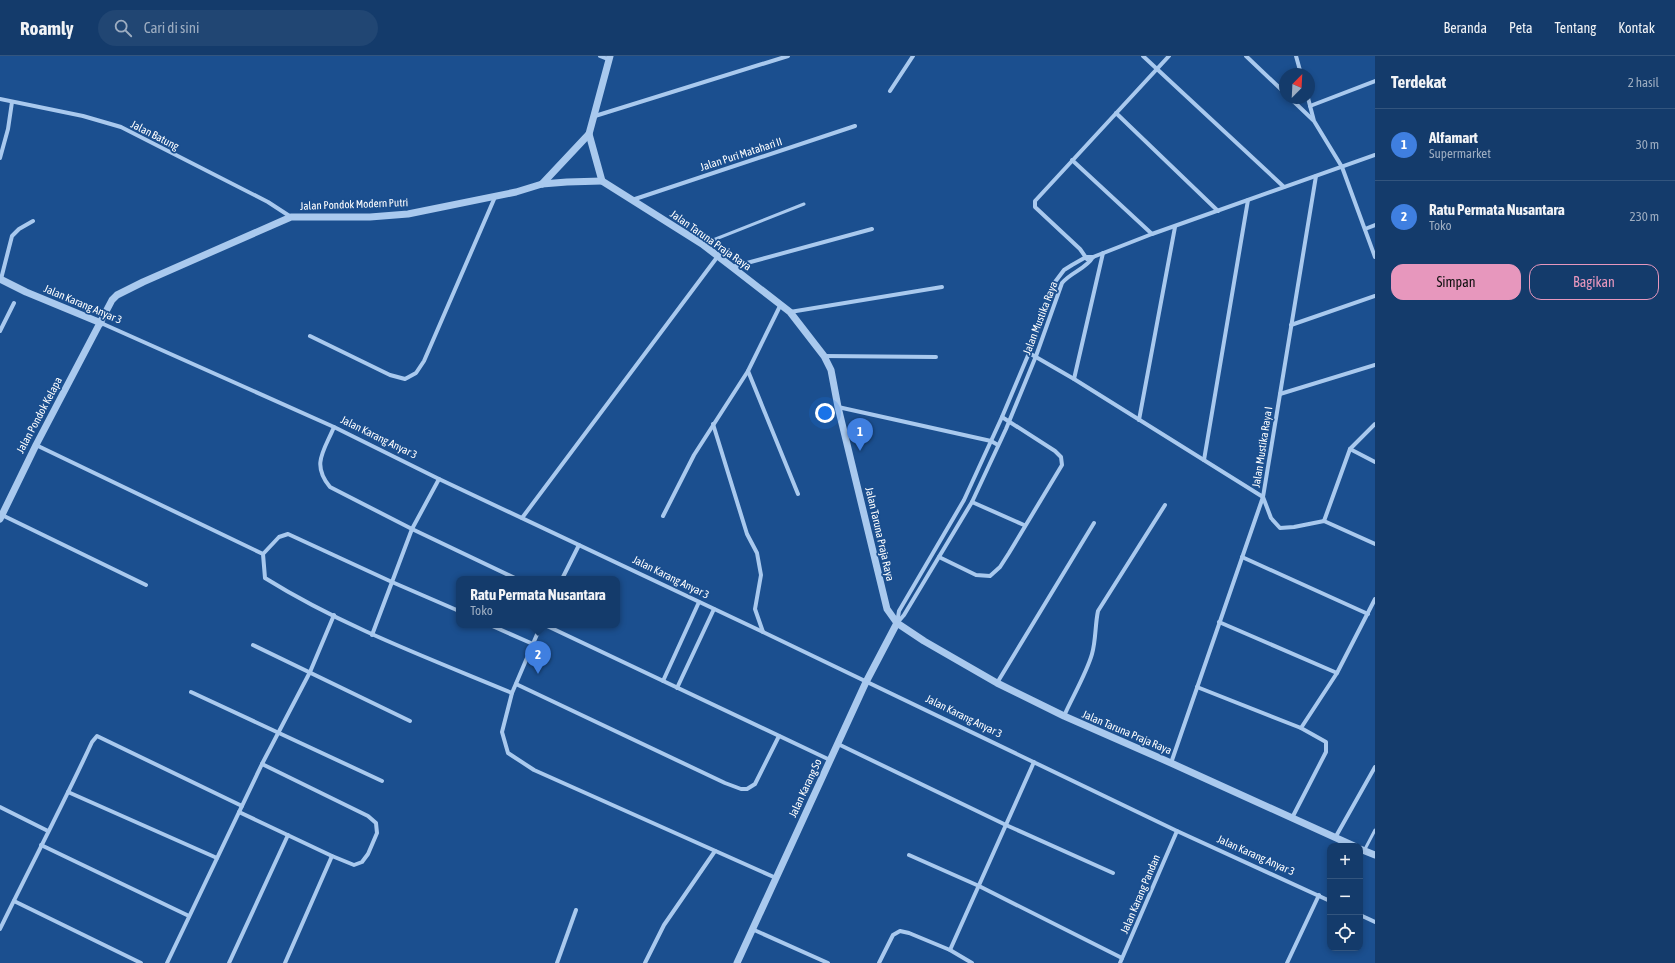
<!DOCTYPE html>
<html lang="id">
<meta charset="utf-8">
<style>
body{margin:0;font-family:"Asap Condensed",sans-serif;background:#214673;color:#f1f3f6}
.controls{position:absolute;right:12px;bottom:12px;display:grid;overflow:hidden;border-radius:8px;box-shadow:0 2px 6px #0003}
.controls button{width:36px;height:36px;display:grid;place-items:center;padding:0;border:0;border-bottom:1px solid #33557e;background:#143b6b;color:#f1f3f6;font:20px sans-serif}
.compass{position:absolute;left:1279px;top:12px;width:36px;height:36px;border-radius:50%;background:#143b6b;box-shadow:0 2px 6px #0003;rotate:24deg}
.you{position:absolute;left:825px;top:357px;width:14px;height:14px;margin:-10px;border:3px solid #fff;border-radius:50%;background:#1a73e8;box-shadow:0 0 0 6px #1a73e833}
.badge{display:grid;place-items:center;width:26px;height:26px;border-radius:50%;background:#e797bd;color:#fff;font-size:13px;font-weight:700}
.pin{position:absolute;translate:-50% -33px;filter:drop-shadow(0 1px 2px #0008)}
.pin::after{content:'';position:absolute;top:21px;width:14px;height:12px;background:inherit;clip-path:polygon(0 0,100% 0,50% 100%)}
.popup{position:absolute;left:456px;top:520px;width:164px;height:52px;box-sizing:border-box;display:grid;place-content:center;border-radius:8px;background:#143b6b;filter:drop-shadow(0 1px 3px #0005);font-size:13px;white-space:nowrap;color:#9dadc1}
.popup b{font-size:15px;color:#f1f3f6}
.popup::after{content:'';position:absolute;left:50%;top:100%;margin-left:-8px;border:8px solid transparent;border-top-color:#143b6b}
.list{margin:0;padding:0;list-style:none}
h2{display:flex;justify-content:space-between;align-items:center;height:52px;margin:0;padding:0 16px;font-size:17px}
h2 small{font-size:13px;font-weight:400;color:#9dadc1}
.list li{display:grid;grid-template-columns:26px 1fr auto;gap:12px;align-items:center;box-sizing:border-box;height:72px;padding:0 16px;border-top:1px solid #33557e}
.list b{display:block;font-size:15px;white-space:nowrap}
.list p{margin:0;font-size:13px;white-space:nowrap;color:#9dadc1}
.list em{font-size:13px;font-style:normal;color:#9dadc1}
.actions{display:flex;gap:8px;padding:12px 16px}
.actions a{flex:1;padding:9px 0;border:1px solid #e797bd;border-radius:12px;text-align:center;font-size:14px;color:#e797bd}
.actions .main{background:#e797bd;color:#111}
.icon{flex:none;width:22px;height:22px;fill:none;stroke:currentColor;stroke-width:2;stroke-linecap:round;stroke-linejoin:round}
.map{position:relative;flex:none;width:1375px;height:907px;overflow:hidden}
header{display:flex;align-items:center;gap:24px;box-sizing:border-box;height:56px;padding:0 20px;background:#143b6b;border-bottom:1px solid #33557e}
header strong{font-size:19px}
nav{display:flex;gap:22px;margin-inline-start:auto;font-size:14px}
.search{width:280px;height:36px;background:#214673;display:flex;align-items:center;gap:10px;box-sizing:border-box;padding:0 14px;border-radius:22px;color:#9dadc1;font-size:15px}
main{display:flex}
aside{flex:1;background:#143b6b}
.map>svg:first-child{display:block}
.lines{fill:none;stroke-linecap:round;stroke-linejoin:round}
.service{stroke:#a9c9ee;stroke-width:3}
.minor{stroke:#a9c9ee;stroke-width:4}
.tertiary{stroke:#a9c9ee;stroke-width:7}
.labels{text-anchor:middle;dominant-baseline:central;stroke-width:3.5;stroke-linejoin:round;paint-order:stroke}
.street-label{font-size:11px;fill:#fff;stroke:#1b4f8f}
</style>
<header>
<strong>Roamly</strong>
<div class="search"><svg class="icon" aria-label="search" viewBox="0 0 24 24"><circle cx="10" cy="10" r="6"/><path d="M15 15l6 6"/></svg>Cari di sini</div>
<nav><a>Beranda</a><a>Peta</a><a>Tentang</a><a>Kontak</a></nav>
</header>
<main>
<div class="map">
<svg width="1375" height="907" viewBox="0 0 1375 907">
<rect width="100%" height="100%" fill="#1b4f8f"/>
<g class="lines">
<!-- service -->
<g class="service">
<path d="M 703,188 L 804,148"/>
<path d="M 1364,795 L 1375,774"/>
</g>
<!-- minor -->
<g class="minor">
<path d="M 600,0 L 610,4"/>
<path d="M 1143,0 L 1284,131"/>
<path d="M 1246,0 L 1285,37"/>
<path d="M 1296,0 L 1301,18"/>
<path d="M 890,35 L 913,0"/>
<path d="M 1290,42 L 1313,64"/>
<path d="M 1308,42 L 1314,65 L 1342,111 L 1375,201"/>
<path d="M 0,43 L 83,60 L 121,71 L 268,146 L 291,161"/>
<path d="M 1310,50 L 1375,25"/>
<path d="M 1116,57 L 1218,155"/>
<path d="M 595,60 L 788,0"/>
<path d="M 0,102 L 8,73 L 12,46"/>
<path d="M 1072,104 L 1152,178"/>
<path d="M 632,144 L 855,70"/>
<path d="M 1365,173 L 1375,169"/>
<path d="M 1093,201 L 1152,178 L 1375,99"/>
<path d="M 1087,203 L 1080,193 L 1035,151 L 1035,145 L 1169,0"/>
<path d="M 732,211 L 872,173"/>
<path d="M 1,223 L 12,180 L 19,173 L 33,165"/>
<path d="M 790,256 L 942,231"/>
<path d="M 101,267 L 334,371 L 439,423 L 763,576 L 1177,775 L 1330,845"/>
<path d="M 1291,269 L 1375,240"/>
<path d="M 0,275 L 14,247"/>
<path d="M 310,280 L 390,319 L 405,323 L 416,317 L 424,305 L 495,141"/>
<path d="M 1029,297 L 1074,323 L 1263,441 L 1316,120"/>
<path d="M 824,300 L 936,301"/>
<path d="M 748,315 L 798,438"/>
<path d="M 1074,323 L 1103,197"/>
<path d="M 1280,338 L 1375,309"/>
<path d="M 838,351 L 991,385 L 998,389"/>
<path d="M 1139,364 L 1175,171"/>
<path d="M 713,368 L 747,478 L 757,497 L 761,519 L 755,553 L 763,576"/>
<path d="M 334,371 C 324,395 311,408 330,431 L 412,473 L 517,523"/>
<path d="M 36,389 L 263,498 L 265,522 C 342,570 428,602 512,637 L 541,569"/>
<path d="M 1350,393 L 1375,406"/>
<path d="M 1204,404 L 1248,144"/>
<path d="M 1263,441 L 1271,462 L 1280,472 L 1294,471 L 1324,465 L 1375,488"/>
<path d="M 972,446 L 1024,469"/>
<path d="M 0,458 L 146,529"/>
<path d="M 663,460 L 694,399 L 748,315 L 780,250"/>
<path d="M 522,462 L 718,200"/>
<path d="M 1324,465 L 1350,393 L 1375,368"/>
<path d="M 263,498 L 279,481 L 288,478 L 392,526 L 459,555"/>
<path d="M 939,501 L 976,519 L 990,520 L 1000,511 L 1009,497 L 1062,409 L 1061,401 L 1055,395 L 1002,361"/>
<path d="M 1242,501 L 1368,558"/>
<path d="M 562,523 L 579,489"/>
<path d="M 1219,566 L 1337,617"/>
<path d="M 897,567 L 899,555 L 964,444 L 1002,361 L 1029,297 L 1055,226 L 1064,214 L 1072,209 L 1086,201 L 1093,201"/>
<path d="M 897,567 L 904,559 L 972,446 L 1006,373 L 1036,300 L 1062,227 C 1071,216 1086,213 1093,201"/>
<path d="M 490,569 L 533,588"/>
<path d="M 545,569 L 830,704"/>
<path d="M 372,579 L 412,473 L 439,423"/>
<path d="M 253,589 L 410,665"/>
<path d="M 663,625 L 699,546"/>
<path d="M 997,627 L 1094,467"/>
<path d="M 516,628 L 725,727 L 741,733 L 747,733 L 755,728 L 779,680"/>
<path d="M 1197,631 L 1301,672"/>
<path d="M 677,632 L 714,553"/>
<path d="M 191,636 L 382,725"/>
<path d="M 512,637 L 502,676 L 508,697 L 534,714 L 776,822"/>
<path d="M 1064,660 C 1072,642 1087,616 1092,598 C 1096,584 1095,569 1098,555 L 1165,449"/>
<path d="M 838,688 L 1006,769 L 1113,817"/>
<path d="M 1171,707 L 1263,441"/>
<path d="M 68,736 L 217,802"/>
<path d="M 0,751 L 48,775"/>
<path d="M 239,756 L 332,800 L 354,809 L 362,806 L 368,798 L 377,777 L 376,767 L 368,760 L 262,708"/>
<path d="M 1292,762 L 1326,696 L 1326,686 L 1301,672 L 1337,617 L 1375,543"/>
<path d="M 1335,782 L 1375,711"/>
<path d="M 41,789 L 189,860"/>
<path d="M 909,799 L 979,830 L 1122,902"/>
<path d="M 14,845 L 141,907"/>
<path d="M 1360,859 L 1375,866"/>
<path d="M 0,873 C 30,811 63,749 92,686 L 97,680 L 242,750"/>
<path d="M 752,873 L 828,907"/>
<path d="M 950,894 L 972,907"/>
<path d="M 167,907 L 262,708 L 310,616 L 334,559"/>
<path d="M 229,907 L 288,779"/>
<path d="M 285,907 L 332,800"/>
<path d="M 557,907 L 576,854"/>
<path d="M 645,907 L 664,869 L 715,795"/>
<path d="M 879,907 L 893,879 L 900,875 L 909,877 L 950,894 L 1034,706"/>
<path d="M 1120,907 L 1177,775"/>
<path d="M 1287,907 L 1319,839"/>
</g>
<!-- tertiary -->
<g class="tertiary">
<path d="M 610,0 L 589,78 L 602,125 L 702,188 L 732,211 L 790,256 L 824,300 L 831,314 L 838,351 L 887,553 L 897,567 L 924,585 L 997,627 L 1064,660 L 1171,707 L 1354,790"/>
<path d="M 542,128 L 589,78"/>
<path d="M 0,223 L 26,236 L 101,267"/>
<path d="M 0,463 L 36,389 L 112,244 L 117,239 L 143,226 L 291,161 L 370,161 L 408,158 L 516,136 L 542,128 L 567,126 L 602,125"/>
<path d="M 1360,793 L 1375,799"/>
<path d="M 737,907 L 866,626 L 897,567"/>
</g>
</g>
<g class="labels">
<!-- street labels -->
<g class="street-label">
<text transform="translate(155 79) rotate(27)">Jalan Batung</text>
<text transform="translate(741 98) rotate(-18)">Jalan Puri Matahari II</text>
<text transform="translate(354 148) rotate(-2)">Jalan Pondok Modern Putri</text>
<text transform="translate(711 184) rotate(35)">Jalan Taruna Praja Raya</text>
<text transform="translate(83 248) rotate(23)">Jalan Karang Anyar 3</text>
<text transform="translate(1040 262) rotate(-69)">Jalan Mustika Raya</text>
<text transform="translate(39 359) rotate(-62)">Jalan Pondok Kelapa</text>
<text transform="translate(379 381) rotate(26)">Jalan Karang Anyar 3</text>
<text transform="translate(1262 391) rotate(-81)">Jalan Mustika Raya I</text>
<text transform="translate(880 478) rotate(77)">Jalan Taruna Praja Raya</text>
<text transform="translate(671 521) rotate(26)">Jalan Karang Anyar 3</text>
<text transform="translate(964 660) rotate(26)">Jalan Karang Anyar 3</text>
<text transform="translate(1127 676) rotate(23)">Jalan Taruna Praja Raya</text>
<text transform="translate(805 732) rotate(-65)">Jalan Karang So</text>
<text transform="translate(1256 799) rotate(24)">Jalan Karang Anyar 3</text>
<text transform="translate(1140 838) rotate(-67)">Jalan Karang Pandan</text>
</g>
</g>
</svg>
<div class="controls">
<button>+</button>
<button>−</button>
<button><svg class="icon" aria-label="locate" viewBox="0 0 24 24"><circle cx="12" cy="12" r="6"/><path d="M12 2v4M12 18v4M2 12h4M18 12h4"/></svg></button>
</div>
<svg class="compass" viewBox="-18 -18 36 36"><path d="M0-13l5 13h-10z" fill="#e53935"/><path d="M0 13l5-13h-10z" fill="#9dadc1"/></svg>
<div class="you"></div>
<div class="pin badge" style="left:860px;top:395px;background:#3f7fe0">1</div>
<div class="pin badge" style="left:538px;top:618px;background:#3f7fe0">2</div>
<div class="popup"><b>Ratu Permata Nusantara</b>Toko</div>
</div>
<aside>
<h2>Terdekat<small>2 hasil</small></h2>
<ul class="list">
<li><span class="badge" style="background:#3f7fe0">1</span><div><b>Alfamart</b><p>Supermarket</p></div><em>30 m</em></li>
<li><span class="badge" style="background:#3f7fe0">2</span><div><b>Ratu Permata Nusantara</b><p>Toko</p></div><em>230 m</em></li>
</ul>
<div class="actions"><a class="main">Simpan</a><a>Bagikan</a></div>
</aside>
</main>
